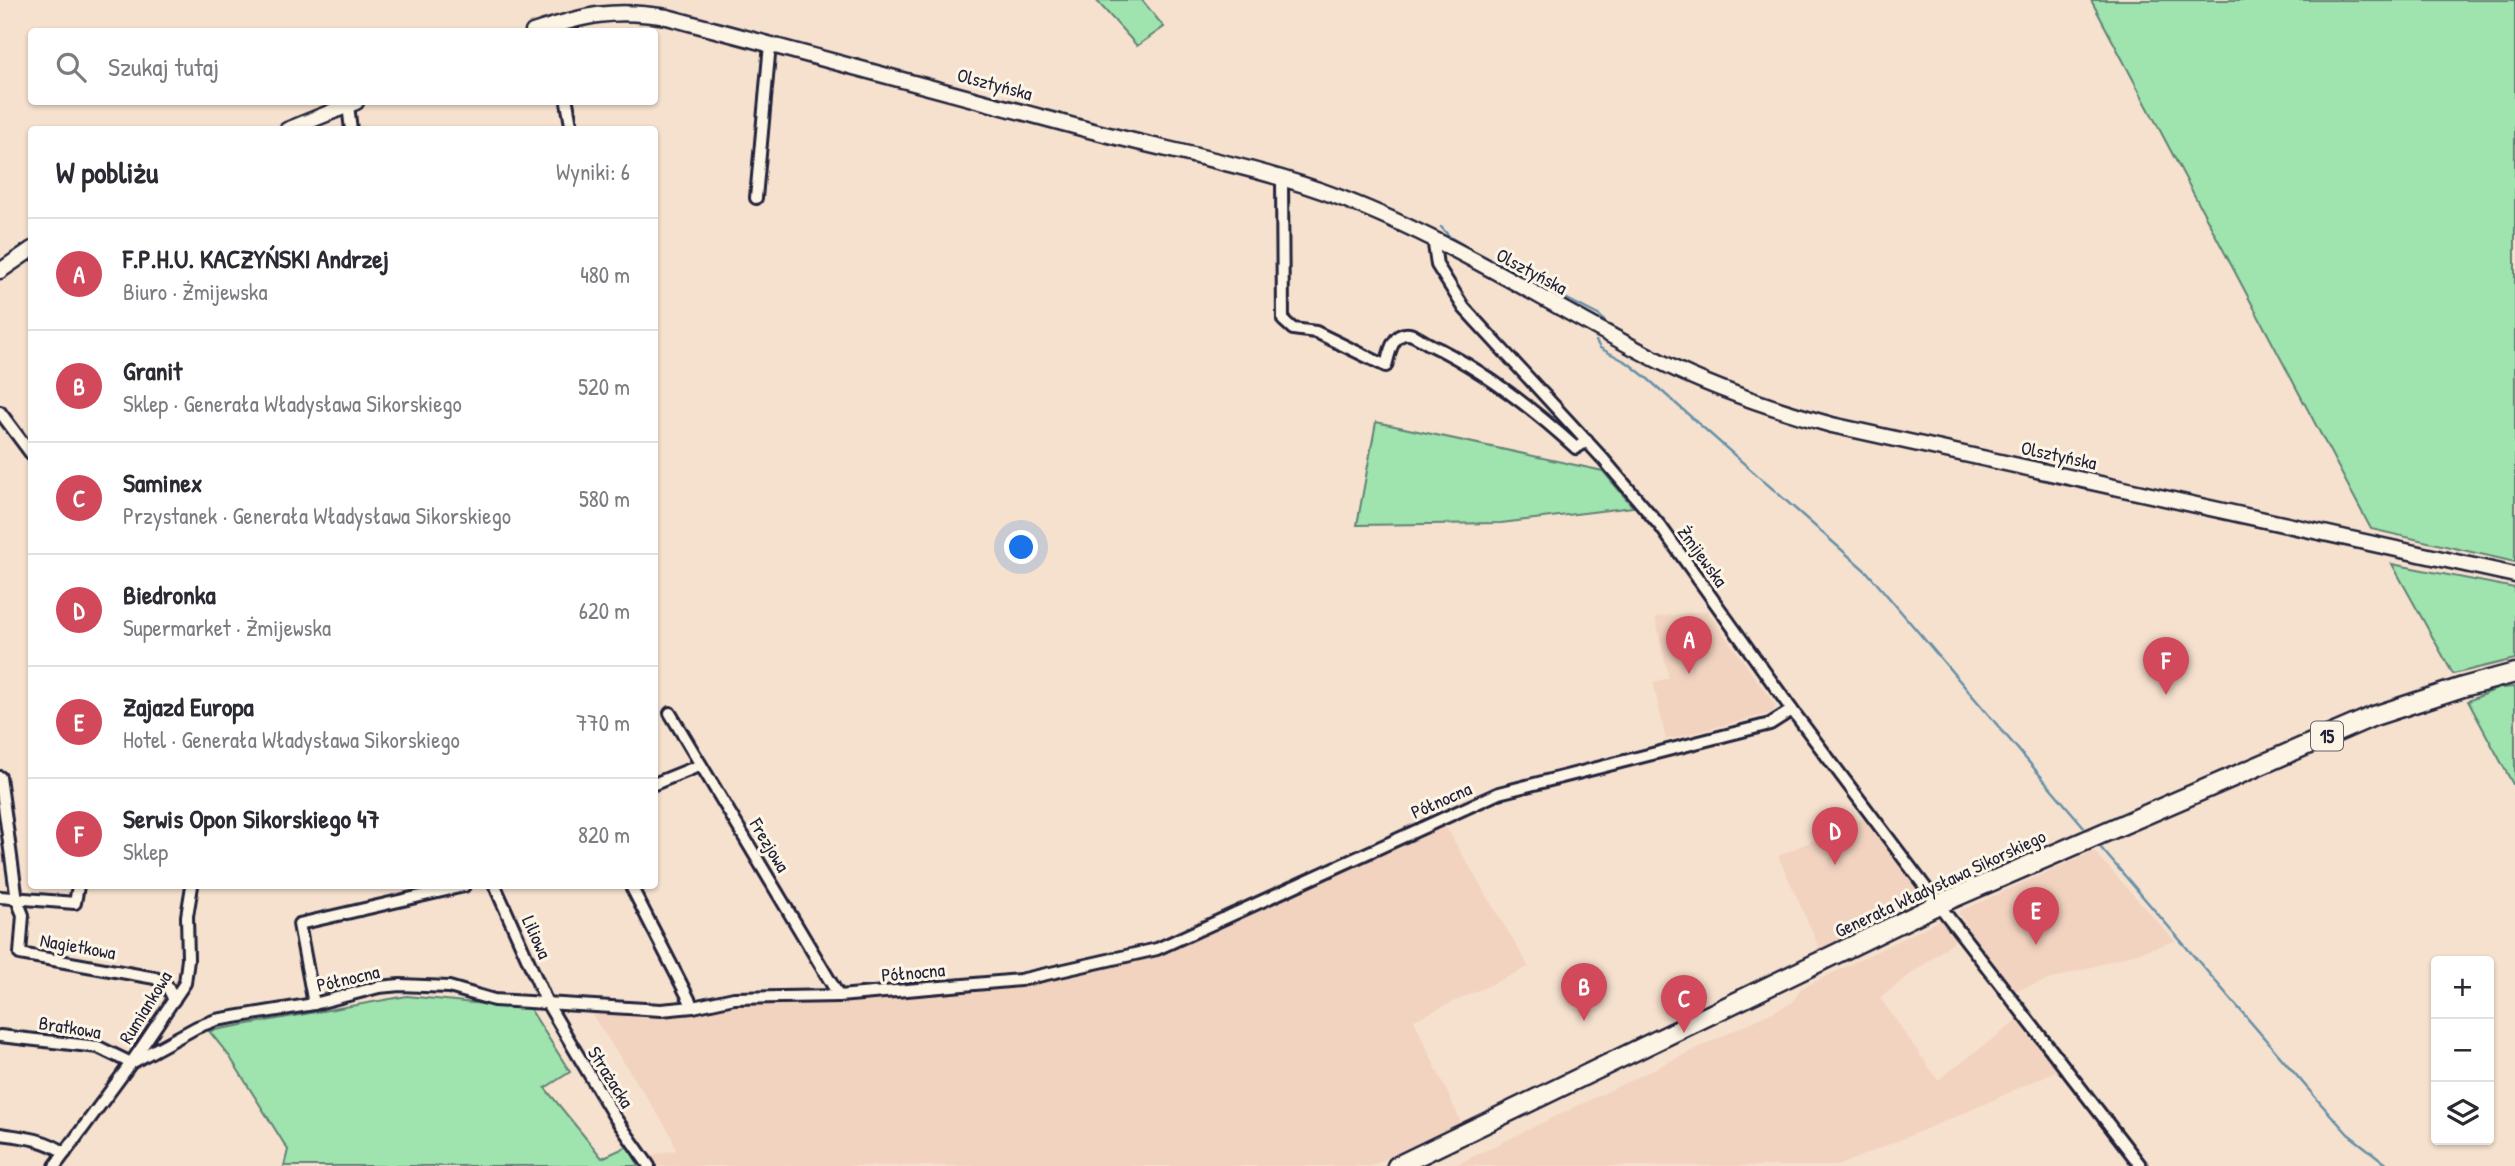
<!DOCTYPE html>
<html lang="pl">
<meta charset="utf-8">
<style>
body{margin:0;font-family:"Patrick Hand",sans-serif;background:#f7f7f7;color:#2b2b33}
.controls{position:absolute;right:21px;bottom:21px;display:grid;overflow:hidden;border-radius:7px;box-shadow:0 2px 5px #0004}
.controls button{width:63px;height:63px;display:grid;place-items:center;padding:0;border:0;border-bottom:2px solid #e1e1e2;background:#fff;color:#2b2b33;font:35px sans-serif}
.you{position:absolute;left:1022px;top:548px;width:24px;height:24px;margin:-18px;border:5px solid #fff;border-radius:50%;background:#1a73e8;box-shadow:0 0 0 10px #1a73e833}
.badge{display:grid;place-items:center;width:46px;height:46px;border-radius:50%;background:#d1495b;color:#fff;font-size:23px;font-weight:700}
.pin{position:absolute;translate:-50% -58px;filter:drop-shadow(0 2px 4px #0008)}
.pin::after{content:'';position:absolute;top:37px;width:24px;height:21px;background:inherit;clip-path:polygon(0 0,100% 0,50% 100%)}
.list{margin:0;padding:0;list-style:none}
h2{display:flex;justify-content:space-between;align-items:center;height:91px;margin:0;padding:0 28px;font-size:30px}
h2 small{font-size:23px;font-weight:400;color:#7c7c81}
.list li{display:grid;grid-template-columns:46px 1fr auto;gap:21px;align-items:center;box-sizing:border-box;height:112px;padding:0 28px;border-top:2px solid #e1e1e2}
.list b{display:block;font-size:26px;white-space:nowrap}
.list p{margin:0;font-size:23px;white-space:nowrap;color:#7c7c81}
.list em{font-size:23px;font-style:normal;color:#7c7c81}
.icon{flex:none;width:38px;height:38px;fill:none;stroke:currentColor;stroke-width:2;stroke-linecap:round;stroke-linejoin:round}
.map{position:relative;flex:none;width:2515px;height:1166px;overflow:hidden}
.search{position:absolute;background:#fff;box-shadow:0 2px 5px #0004;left:28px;top:28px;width:630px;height:77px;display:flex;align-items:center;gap:18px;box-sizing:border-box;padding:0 24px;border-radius:7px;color:#7c7c81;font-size:26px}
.panel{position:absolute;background:#fff;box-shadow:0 2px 5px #0004;left:28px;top:126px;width:630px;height:763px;border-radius:7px}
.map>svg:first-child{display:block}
.built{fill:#f2d3c0}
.green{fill:#9fe3ae;stroke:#608274;stroke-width:2}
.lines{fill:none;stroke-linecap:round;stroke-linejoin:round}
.stream{stroke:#6590a9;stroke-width:2.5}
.minor-casing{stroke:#22223b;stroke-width:16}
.tertiary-casing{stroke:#22223b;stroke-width:19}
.primary-casing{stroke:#22223b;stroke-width:23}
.minor{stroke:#fcf5e5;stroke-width:10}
.tertiary{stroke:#fcf5e5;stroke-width:14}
.primary{stroke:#fcf5e5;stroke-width:18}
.labels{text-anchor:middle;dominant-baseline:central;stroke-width:6;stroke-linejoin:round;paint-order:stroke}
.shield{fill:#fcf5e5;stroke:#63616e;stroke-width:2}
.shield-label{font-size:18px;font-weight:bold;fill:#22223b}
.street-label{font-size:19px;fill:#22223b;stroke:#fcf5e5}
</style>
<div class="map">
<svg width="2515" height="1166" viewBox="0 0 2515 1166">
<rect width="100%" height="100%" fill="#f6e1cf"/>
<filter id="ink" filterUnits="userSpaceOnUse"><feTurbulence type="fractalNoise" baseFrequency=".0143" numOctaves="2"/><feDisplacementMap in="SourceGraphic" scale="14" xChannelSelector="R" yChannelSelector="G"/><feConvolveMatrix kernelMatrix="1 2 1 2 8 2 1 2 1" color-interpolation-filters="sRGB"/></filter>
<g filter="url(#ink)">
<!-- built -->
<g class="built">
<path d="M 1707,611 L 1776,706 L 1772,713 L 1666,740 L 1653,682 L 1669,678 L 1655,617 Z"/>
<path d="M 1440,817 L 1529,967 L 1414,1020 L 1461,1122 L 1371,1166 L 655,1166 L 651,1160 L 652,1155 L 676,1150 L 670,1133 L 589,1010 L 671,1017 L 756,1000 L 876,996 L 1148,956 Z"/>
<path d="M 1865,817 L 1924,894 L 1820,949 L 1778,856 Z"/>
<path d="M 2094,851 L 2175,941 L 2014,991 L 1972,935 L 1958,912 Z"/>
<path d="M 1942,919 L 1957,939 L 1880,998 L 1938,1080 L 2018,1020 L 2058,1070 L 1969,1111 L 1837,1166 L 1453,1166 L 1793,1002 L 1800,989 Z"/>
</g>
<!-- green -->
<g class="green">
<path d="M 1096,0 L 1142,0 L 1164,27 L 1137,46 Z"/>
<path d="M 2091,0 L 2515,0 L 2515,562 L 2371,529 Z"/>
<path d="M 1376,422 L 1603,471 L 1633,507 L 1501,523 L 1357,525 Z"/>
<path d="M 2392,564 L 2515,588 L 2515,659 L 2453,674 Z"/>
<path d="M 2515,687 L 2515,788 L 2468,701 L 2499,688 Z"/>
<path d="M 407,996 L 512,1007 L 529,1007 L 570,1072 L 545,1088 L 602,1158 L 628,1146 L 639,1166 L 284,1166 L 288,1150 L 230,1057 L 209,1031 Z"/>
</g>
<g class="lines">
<!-- stream -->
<g class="stream">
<path d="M 1441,227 L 1450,237 L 1470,249 L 1600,316 L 1605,322 L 1604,325"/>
<path d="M 1596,341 L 1600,348 L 1628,363 L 1648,379 L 1868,573 L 2084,827"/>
<path d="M 2101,848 L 2321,1104 L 2348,1134 L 2389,1166"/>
</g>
<defs>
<g id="minor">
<path d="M 567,102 L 572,130"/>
<path d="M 348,105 L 351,130"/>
<path d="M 1282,179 L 1283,320 L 1293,329 L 1316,332 L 1386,366 C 1389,355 1392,332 1409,334 C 1415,335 1423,341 1429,344 C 1482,369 1532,408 1576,448 L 1587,441"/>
<path d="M 756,198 L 770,44"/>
<path d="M 1433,238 L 1437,265 L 1464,308 L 1604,460 L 1661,527 L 1792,710 L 1935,900 L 2141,1166"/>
<path d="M 0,412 L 32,455"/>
<path d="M 670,713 L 839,996"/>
<path d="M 0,777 L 17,900 L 23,915 L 20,954 L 155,978 L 167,986 L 174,1000"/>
<path d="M 654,784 L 701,765"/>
<path d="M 495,886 L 547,1003 L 614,1116 L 649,1166"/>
<path d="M 631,886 L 693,1007"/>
<path d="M 0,897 L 75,903 L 78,886"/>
<path d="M 314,1004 L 299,924 L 464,886"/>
<path d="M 0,1036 L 98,1047 L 131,1063 L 185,983 L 188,959 L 187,916 L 192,886"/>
<path d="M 0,1134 C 23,1137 45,1139 65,1153"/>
<path d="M 55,1166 L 131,1063 L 197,1027 L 216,1020 L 314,1004 L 379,987 L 400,985 L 449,987 L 494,1000 L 661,1010 L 693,1007 L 734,998 L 839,996 L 1020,980 L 1157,949 L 1499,793 L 1770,724 L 1792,710"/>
</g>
<g id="tertiary">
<path d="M 533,32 C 585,15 612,8 667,17 C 808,54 948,93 1089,130 C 1173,152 1260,167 1341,198 C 1454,241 1556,309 1663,363 C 1717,390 1774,409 1832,425 L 2515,575"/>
<path d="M 287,130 L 356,102"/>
<path d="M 0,271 L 32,249"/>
</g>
<path id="primary" d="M 1397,1166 L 1939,904 L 2374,716 L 2463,687 L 2515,673"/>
</defs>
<!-- minor casing -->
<use href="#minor" class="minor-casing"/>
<!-- tertiary casing -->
<use href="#tertiary" class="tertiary-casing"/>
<!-- primary casing -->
<use href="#primary" class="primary-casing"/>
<!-- minor -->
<use href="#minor" class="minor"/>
<!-- tertiary -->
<use href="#tertiary" class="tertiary"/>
<!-- primary -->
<use href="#primary" class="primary"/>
</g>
</g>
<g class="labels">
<!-- shield labels -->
<rect class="shield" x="2311" y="721.5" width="32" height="29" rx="5"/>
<g class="shield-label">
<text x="2327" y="736">15</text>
</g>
<!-- street labels -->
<g class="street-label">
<text transform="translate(995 84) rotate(15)">Olsztyńska</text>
<text transform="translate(1532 271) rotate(28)">Olsztyńska</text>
<text transform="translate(2059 455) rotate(12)">Olsztyńska</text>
<text transform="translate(1703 556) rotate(54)">Żmijewska</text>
<text transform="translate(1441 800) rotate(-24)">Północna</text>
<text transform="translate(770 845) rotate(59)">Frezjowa</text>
<text transform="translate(1940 883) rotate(-25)">Generała Władysława Sikorskiego</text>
<text transform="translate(537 937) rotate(66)">Liliowa</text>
<text transform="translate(78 946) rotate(10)">Nagietkowa</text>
<text transform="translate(913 972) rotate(-5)">Północna</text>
<text transform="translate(348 978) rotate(-13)">Północna</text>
<text transform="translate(145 1007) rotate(-58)">Rumiankowa</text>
<text transform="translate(70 1027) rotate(9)">Bratkowa</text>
<text transform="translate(611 1077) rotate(58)">Strażacka</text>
</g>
</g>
</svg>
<div class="controls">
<button>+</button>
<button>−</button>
<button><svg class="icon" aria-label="layers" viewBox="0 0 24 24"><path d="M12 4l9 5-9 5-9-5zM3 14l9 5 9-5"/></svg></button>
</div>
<div class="you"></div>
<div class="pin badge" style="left:1689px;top:674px">A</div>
<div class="pin badge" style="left:1584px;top:1021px">B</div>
<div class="pin badge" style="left:1684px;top:1033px">C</div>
<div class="pin badge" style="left:1835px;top:865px">D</div>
<div class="pin badge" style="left:2036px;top:945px">E</div>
<div class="pin badge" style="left:2166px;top:695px">F</div>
<div class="search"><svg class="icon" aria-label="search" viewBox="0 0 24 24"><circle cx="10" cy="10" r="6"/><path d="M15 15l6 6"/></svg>Szukaj tutaj</div>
<section class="panel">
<h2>W pobliżu<small>Wyniki: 6</small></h2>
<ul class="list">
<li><span class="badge">A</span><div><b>F.P.H.U. KACZYŃSKI Andrzej</b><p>Biuro · Żmijewska</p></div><em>480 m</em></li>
<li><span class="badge">B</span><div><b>Granit</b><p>Sklep · Generała Władysława Sikorskiego</p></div><em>520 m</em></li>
<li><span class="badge">C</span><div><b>Saminex</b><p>Przystanek · Generała Władysława Sikorskiego</p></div><em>580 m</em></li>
<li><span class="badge">D</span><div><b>Biedronka</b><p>Supermarket · Żmijewska</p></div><em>620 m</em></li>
<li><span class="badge">E</span><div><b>Zajazd Europa</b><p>Hotel · Generała Władysława Sikorskiego</p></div><em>770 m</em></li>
<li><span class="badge">F</span><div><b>Serwis Opon Sikorskiego 47</b><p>Sklep</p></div><em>820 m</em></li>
</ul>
</section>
</div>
